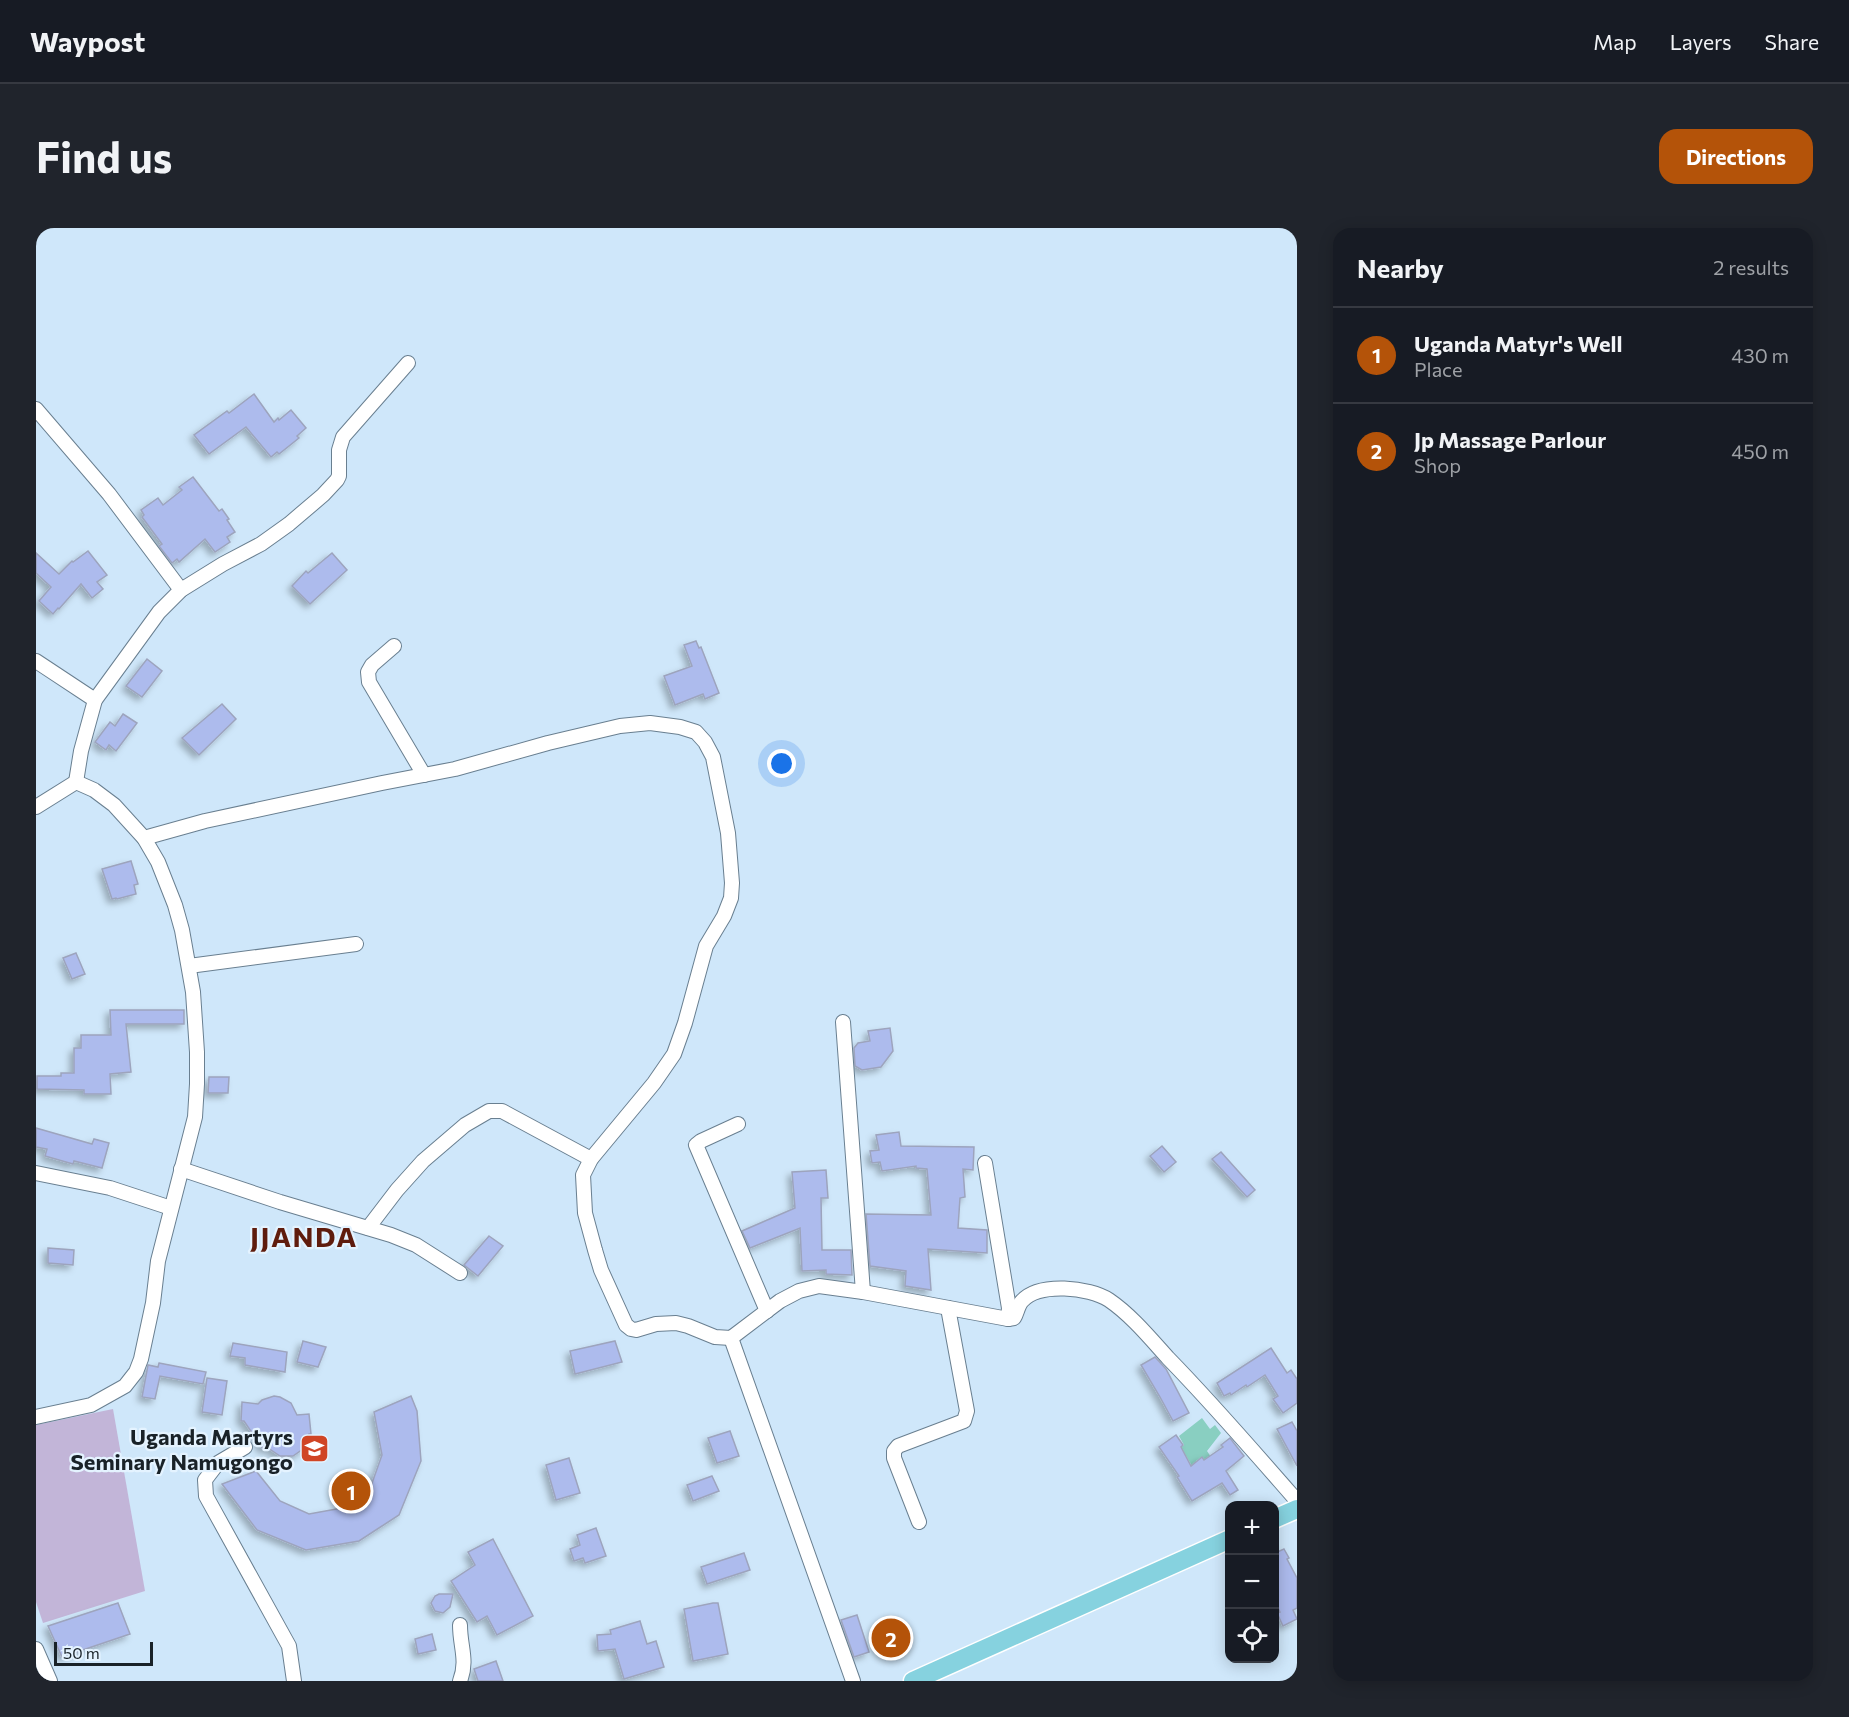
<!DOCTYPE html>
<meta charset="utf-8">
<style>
body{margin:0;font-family:Commissioner,sans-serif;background:#20242c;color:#f1f3f6}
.controls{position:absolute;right:18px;bottom:18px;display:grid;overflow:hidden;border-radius:12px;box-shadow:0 3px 15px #0003}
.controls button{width:54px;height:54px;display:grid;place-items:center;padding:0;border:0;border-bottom:2px solid #363941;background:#171b24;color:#f1f3f6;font:30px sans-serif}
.scale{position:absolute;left:18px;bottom:15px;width:99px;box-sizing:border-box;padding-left:6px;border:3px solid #192228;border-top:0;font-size:16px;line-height:21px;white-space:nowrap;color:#192228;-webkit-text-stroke:4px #e4f3ff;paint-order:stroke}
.you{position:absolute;left:746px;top:536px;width:21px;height:21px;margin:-15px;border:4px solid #fff;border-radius:50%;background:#1a73e8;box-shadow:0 0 0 9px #1a73e833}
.badge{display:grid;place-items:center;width:39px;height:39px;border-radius:50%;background:#b45309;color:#fff;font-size:20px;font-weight:700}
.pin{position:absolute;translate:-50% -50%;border:3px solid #fff;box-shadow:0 2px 6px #0006}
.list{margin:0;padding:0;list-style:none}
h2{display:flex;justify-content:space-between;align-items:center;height:78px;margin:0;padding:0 24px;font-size:26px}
h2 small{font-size:20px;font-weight:400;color:#9ea1a6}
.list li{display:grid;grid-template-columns:39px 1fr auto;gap:18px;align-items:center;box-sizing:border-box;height:96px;padding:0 24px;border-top:2px solid #363941}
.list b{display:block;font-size:22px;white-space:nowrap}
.list p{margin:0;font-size:20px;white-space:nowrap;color:#9ea1a6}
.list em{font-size:20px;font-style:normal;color:#9ea1a6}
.icon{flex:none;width:33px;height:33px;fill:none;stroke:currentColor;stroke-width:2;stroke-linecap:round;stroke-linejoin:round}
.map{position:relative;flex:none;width:1261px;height:1453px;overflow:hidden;border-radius:18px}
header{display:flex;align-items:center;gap:36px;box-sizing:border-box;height:84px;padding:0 30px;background:#171b24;border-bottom:2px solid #363941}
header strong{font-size:28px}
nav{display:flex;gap:33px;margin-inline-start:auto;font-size:21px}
.intro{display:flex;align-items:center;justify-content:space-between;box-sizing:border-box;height:144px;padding:0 36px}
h1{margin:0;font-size:42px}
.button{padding:15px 27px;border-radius:18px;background:#b45309;color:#fff;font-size:21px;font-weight:700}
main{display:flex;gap:36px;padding:0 36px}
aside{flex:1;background:#171b24;border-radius:18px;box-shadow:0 3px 15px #0003}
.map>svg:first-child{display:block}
.green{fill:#c2b5d8}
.water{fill:#89cfc1}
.building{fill:#adbbed;stroke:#9da4bd;stroke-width:1.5;filter:url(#shadow)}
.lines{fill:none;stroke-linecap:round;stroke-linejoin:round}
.minor-casing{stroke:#697f90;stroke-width:16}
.major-casing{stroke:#fff;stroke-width:21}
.minor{stroke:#fff;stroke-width:14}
.major{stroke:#86d2df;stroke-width:18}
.labels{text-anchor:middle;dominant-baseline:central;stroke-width:4.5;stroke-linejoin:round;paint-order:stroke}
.poi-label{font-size:22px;font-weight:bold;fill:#192228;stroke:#e4f3ff;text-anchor:end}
.district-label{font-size:28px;font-weight:bold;letter-spacing:1.5px;fill:#5f1c0d;stroke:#e4f3ff}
</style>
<header>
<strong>Waypost</strong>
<nav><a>Map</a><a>Layers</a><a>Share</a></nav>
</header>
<div class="intro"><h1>Find us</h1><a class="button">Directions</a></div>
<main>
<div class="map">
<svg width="1261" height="1453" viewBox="0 0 1261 1453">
<defs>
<filter id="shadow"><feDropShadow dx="-4" dy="4" stdDeviation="3" flood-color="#0004"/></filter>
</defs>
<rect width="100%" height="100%" fill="#cfe7fa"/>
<!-- green -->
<path class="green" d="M 77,1181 L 109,1363 L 7,1395 L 0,1374 L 0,1197 Z"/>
<!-- water -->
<path class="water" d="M 1166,1190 L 1174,1201 L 1179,1197 L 1185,1205 L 1171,1223 L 1175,1229 L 1169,1232 L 1166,1229 L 1160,1233 L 1163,1237 L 1157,1240 L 1145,1219 L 1148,1217 L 1143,1208 Z"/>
<!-- building -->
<g class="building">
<path d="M 218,166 L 238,194 L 242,190 L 243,192 L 255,182 L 270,200 L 261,208 L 263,210 L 243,226 L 241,224 L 235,229 L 210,199 L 173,226 L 158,207 L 191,183 L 193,185 Z"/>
<path d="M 157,249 L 183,283 L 186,281 L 193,291 L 191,292 L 199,304 L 191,309 L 194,314 L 179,324 L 169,311 L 143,334 L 141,331 L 136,335 L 123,318 L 126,316 L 106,289 L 108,287 L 105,282 L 122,270 L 127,277 L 146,262 L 143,259 Z"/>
<path d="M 52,323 L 71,347 L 61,354 L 67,361 L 56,370 L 45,356 L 23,381 L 22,380 L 17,386 L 3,373 L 15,359 L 0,345 L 0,325 L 23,346 L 36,333 L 37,334 Z"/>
<path d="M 296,325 L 311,342 L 274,376 L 256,358 L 270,343 L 272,345 Z"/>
<path d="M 660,413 L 663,420 L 665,419 L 683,465 L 669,471 L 667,466 L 639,477 L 628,448 L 656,438 L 648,417 Z"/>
<path d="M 111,431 L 126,443 L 106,469 L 90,458 Z"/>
<path d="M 186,476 L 200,491 L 163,527 L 146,510 Z"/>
<path d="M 87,486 L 101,495 L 80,523 L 73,517 L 70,522 L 59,514 L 74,494 L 79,498 Z"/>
<path d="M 95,633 L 102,656 L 98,657 L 100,666 L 81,671 L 80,670 L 76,671 L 66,641 Z"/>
<path d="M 40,725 L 49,746 L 36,751 L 27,730 Z"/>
<path d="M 74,782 L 148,782 L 148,796 L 90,796 L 95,844 L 74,846 L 75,866 L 48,866 L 48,862 L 1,861 L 1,848 L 25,848 L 25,845 L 38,845 L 38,820 L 45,820 L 45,807 L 75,807 Z"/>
<path d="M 854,800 L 857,823 L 845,839 L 826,842 L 819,838 L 818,820 L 822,815 L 834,813 L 832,803 Z"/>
<path d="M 173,849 L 193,849 L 192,865 L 172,865 Z"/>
<path d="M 0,900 L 56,916 L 58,911 L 73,915 L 66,940 L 38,933 L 37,936 L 9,928 L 11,921 L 0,919 Z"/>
<path d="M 863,904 L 865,918 L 938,919 L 937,942 L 927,941 L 929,969 L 924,970 L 922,1000 L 951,1002 L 951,1025 L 892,1021 L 895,1062 L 869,1058 L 870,1043 L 834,1038 L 830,986 L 895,987 L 891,941 L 880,940 L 880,938 L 846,943 L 844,934 L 836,935 L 834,923 L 843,922 L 840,907 Z"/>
<path d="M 1126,918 L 1140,934 L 1128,944 L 1114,928 Z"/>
<path d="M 1185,924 L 1219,962 L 1211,969 L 1176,931 Z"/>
<path d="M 790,942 L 792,970 L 785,970 L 786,1022 L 815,1022 L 816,1047 L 790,1046 L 790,1042 L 766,1043 L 764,1000 L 714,1020 L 706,1003 L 759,980 L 756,944 Z"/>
<path d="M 453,1008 L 467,1018 L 442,1048 L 428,1037 Z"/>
<path d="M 12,1020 L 38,1022 L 37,1037 L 12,1035 Z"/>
<path d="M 267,1113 L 290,1119 L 282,1139 L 261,1134 Z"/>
<path d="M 579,1113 L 586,1134 L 539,1146 L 534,1123 Z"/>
<path d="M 197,1115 L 251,1124 L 249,1144 L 209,1137 L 209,1130 L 194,1128 Z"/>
<path d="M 1235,1120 L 1251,1145 L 1255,1142 L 1261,1151 L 1261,1175 L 1247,1185 L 1237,1171 L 1242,1168 L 1229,1147 L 1211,1159 L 1210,1157 L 1195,1167 L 1194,1165 L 1188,1168 L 1181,1155 Z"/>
<path d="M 1119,1129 L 1130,1141 L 1153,1185 L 1137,1193 L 1124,1169 L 1105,1137 Z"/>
<path d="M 123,1135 L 170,1144 L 167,1156 L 124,1148 L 119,1171 L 106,1169 L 112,1137 L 122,1139 Z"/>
<path d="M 171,1150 L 191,1153 L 186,1187 L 166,1184 Z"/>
<path d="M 238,1168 L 244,1169 L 255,1175 L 261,1187 L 273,1186 L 275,1206 L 273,1206 L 267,1221 L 257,1228 L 244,1228 L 232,1220 L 227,1221 L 208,1193 L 205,1193 L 206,1174 L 222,1176 L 226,1172 Z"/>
<path d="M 375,1168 L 381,1183 L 385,1233 L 363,1287 L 323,1313 L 270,1322 L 221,1302 L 186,1256 L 220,1243 L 244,1273 L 273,1286 L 306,1280 L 335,1258 L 346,1227 L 338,1184 Z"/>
<path d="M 1256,1194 L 1261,1203 L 1261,1238 L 1241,1201 Z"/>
<path d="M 694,1203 L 703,1228 L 681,1235 L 672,1210 Z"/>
<path d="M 1140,1207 L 1147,1217 L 1145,1219 L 1155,1238 L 1166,1229 L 1168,1232 L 1187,1219 L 1185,1217 L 1194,1210 L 1208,1228 L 1190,1243 L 1202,1262 L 1194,1267 L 1186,1255 L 1156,1273 L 1141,1249 L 1143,1248 L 1123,1219 Z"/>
<path d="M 533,1230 L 544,1265 L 520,1272 L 510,1237 Z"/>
<path d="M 676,1248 L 683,1263 L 657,1273 L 651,1257 Z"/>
<path d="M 560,1300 L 570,1328 L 549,1335 L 547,1330 L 538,1333 L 534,1321 L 544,1317 L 541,1307 Z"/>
<path d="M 457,1311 L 497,1388 L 461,1407 L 451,1388 L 441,1394 L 415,1353 L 439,1337 L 432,1324 Z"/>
<path d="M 1248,1321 L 1253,1330 L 1251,1331 L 1261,1350 L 1261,1380 L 1257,1382 L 1261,1391 L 1247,1398 L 1241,1385 L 1244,1384 L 1239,1374 L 1239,1325 Z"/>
<path d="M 708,1325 L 714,1342 L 671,1356 L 665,1339 Z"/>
<path d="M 403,1366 L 417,1366 L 414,1379 L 407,1385 L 399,1383 L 395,1375 L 399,1368 Z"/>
<path d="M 82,1375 L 94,1406 L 26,1429 L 12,1398 Z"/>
<path d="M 677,1375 L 682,1375 L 692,1426 L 657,1433 L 648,1381 Z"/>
<path d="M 821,1387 L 833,1424 L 818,1429 L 805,1392 Z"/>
<path d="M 604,1393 L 611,1416 L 620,1413 L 628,1439 L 588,1451 L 579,1421 L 562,1423 L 561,1407 L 575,1406 L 574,1402 Z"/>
<path d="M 396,1406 L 400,1422 L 382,1426 L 379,1411 Z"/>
<path d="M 460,1433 L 467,1453 L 442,1453 L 438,1441 Z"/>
</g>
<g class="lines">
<defs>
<g id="minor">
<path d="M 0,181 L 73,266 L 145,362"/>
<path d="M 358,418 L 336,437 L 332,444 L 333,454 L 388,547"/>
<path d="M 0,433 L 59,472"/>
<path d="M 40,554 L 45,523 L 59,472 L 123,384 L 145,362 L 187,336 L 225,316 L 253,296 L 287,267 L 301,252 L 303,248 L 303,222 L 307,209 L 372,135"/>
<path d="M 0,579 L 40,554 L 58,562 L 78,577 L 108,610 L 122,634 L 139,677 L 146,702 L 157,764 L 161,824 L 161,856 L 159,889 L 122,1033 L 117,1075 L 105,1131 L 100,1144 L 89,1158 L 55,1177 L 0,1189"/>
<path d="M 108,610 L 169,593 L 346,555 L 419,541 L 512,515 L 584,498 L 614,495 L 644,499 L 660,504 L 669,514 L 677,529 L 692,605 L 696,655 L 695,670 L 688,688 L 670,718 L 649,795 L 638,826 L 618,855 L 555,931 L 547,947 L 549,985 L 559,1022 L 565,1042 L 590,1097 L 595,1101 L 600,1102 L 620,1096 L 640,1095 L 652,1098 L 679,1109 L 695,1110 L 744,1073 L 763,1063 L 783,1058 L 827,1064 L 972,1091 L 978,1090 C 981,1085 982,1077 986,1073 C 1003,1054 1053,1059 1073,1072 C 1095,1087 1114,1110 1132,1130 C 1177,1176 1219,1225 1261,1273"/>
<path d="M 153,738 L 320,716"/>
<path d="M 807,794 L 827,1064"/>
<path d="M 702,896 L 665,913 L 660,917 L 731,1083"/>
<path d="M 949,935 L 973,1080 L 972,1091"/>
<path d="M 145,941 L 244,974 L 355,1007 L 380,1017 L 424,1045"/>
<path d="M 0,945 L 74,960 L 135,980"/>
<path d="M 332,1000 L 361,962 L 387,933 L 429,897 L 453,883 L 466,883 L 555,931"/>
<path d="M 695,1110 L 817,1453"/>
<path d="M 209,1219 L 182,1235 L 169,1252 L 170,1268 L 253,1418 L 258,1453"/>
<path d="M 883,1294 L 858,1230 L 858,1223 L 862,1218 L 928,1193 L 931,1183 L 912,1080"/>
<path d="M 424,1397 C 424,1419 432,1432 424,1453"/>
<path d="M 0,1421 L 14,1453"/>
</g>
<g id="major">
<path d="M 1238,1291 L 1261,1281"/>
<path d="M 877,1453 L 1194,1311"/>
</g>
</defs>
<!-- minor casing -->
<use href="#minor" class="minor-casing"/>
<!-- major casing -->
<use href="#major" class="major-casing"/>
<!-- minor -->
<use href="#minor" class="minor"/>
<!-- major -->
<use href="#major" class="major"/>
</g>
<!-- icons -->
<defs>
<symbol id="university-square" viewBox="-11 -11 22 22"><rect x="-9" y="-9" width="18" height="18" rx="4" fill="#d04525" stroke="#e4f3ff"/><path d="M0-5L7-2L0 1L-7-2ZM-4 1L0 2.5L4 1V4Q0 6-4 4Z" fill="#fff"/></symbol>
</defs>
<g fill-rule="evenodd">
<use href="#university-square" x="262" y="1204" width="33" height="33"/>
</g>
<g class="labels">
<!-- poi labels -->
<g class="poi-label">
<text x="257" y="1208">Uganda Martyrs<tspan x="257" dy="25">Seminary Namugongo</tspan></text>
</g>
<!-- district labels -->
<g class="district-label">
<text x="268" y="1008">JJANDA</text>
</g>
</g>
</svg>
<div class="controls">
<button>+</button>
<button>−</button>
<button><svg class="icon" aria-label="locate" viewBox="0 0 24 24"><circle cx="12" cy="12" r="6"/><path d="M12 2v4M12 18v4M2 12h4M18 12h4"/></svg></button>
</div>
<div class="scale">50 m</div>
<div class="you"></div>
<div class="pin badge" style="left:315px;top:1263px">1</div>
<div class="pin badge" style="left:855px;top:1410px">2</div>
</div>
<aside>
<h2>Nearby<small>2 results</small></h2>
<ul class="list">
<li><span class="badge">1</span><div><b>Uganda Matyr's Well</b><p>Place</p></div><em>430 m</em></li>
<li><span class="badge">2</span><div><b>Jp Massage Parlour</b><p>Shop</p></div><em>450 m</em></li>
</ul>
</aside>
</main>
